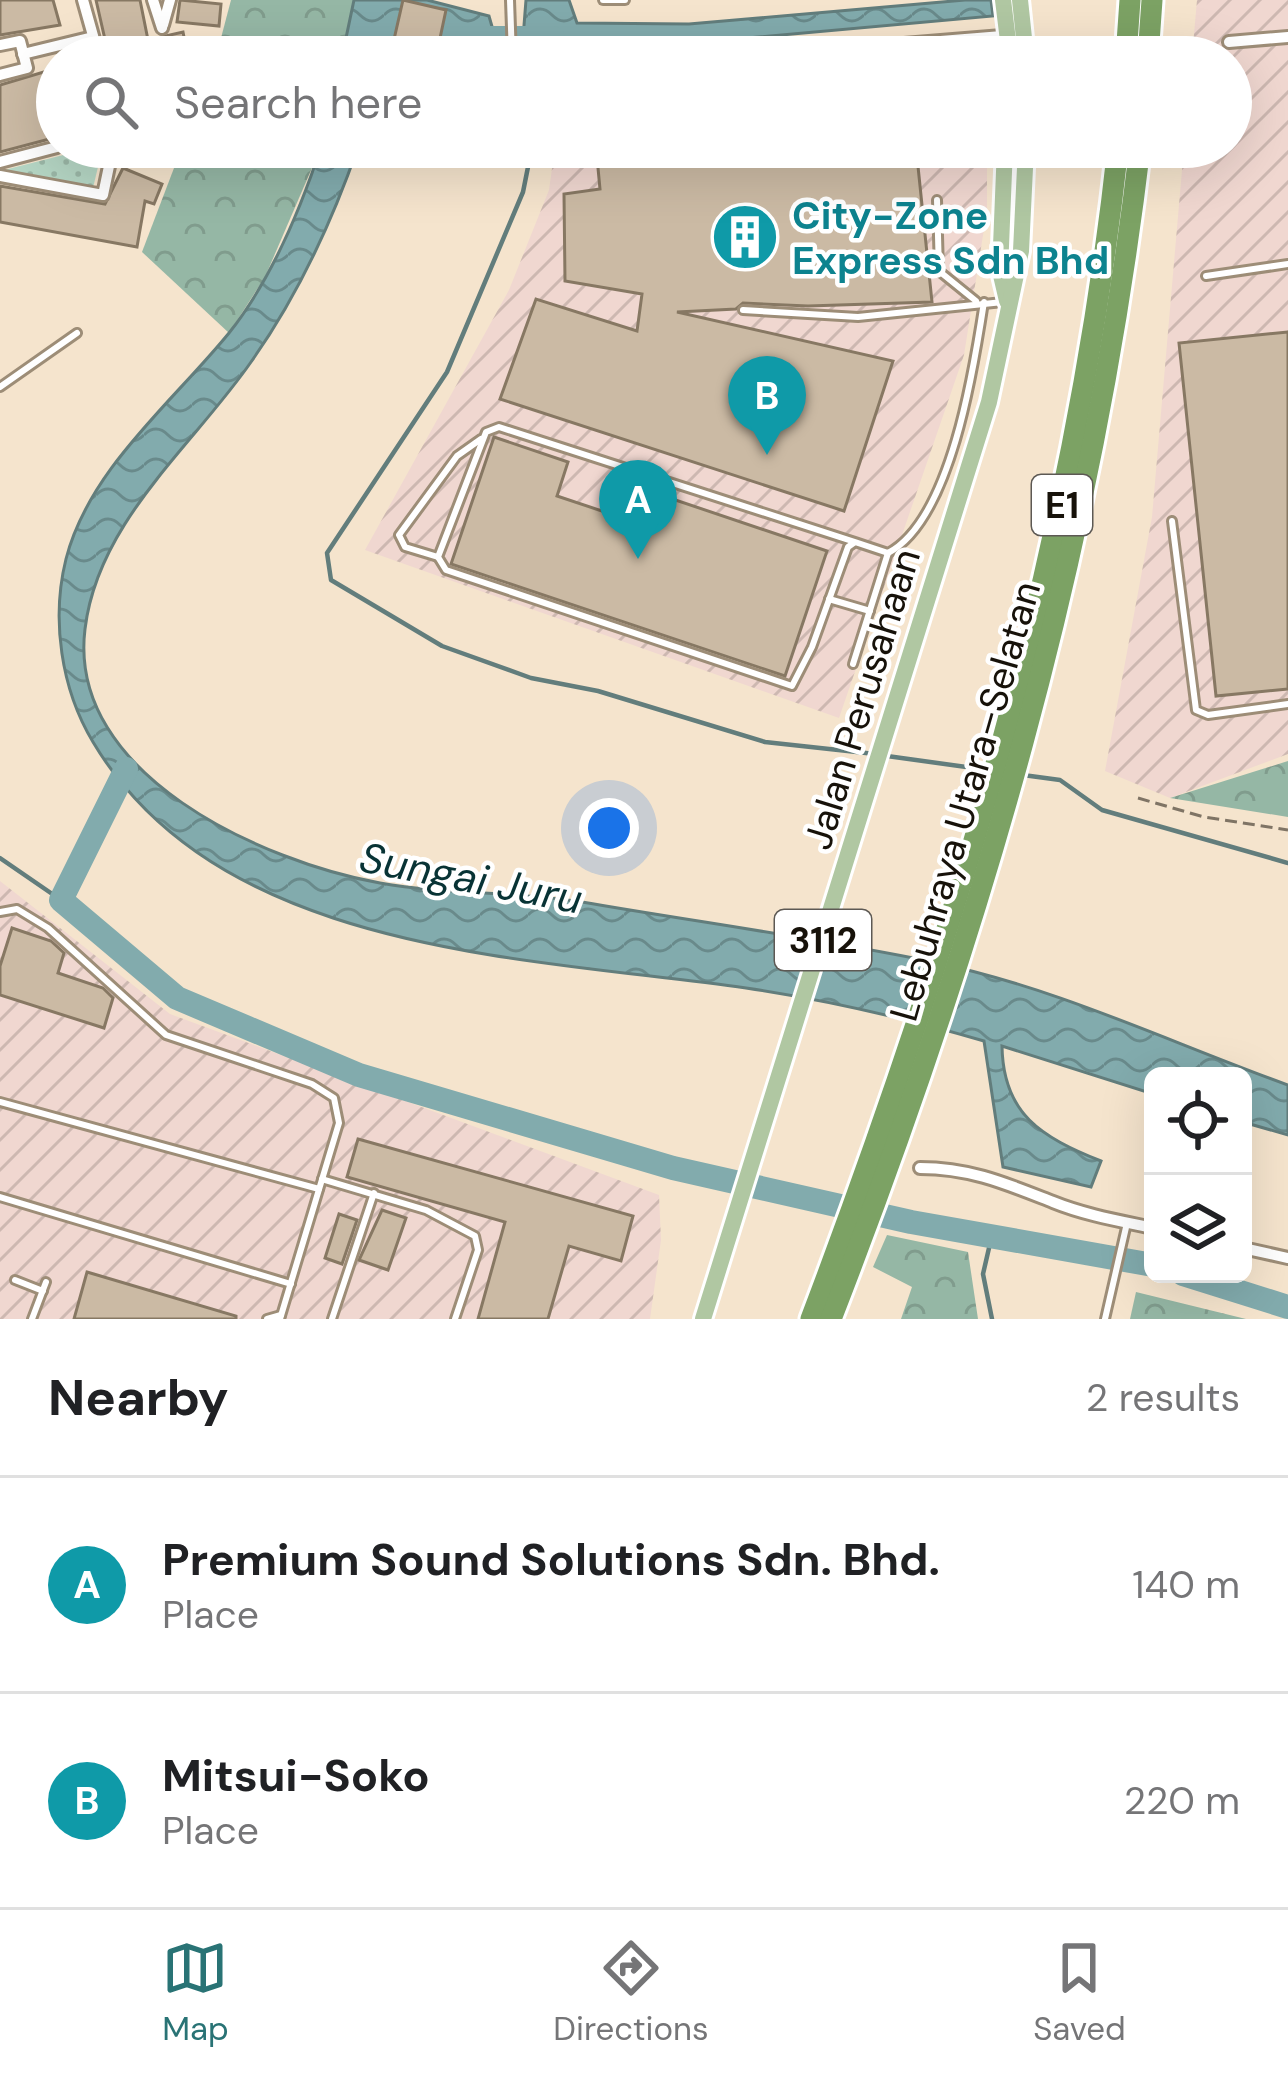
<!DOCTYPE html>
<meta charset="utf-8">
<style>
body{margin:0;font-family:"DM Sans",sans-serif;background:#f6f6f6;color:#202124}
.controls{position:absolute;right:36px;bottom:36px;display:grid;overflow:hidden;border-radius:18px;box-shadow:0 12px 48px #0002}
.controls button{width:108px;height:108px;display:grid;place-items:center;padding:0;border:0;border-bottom:3px solid #e0e0e0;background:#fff;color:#202124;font:60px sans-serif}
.you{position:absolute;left:609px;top:828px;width:42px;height:42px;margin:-30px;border:9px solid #fff;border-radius:50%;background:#1a73e8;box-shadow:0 0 0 18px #1a73e833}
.badge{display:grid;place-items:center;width:78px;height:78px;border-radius:50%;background:#297375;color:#fff;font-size:39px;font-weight:700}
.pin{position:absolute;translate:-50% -99px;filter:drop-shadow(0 3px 6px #0008)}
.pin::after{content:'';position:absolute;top:63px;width:42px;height:36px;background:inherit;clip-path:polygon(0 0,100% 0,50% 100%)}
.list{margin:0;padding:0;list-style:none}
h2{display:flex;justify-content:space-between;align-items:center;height:156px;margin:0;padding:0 48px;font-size:51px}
h2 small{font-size:39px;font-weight:400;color:#757577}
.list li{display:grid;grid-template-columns:78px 1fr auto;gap:36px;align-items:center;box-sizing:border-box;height:216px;padding:0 48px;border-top:3px solid #e0e0e0}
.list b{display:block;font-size:45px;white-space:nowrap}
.list p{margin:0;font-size:39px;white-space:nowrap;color:#757577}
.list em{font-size:39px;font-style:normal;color:#757577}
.icon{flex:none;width:66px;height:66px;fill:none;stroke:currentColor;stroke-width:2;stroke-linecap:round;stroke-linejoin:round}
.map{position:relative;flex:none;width:1288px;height:1319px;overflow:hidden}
.search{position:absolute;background:#fff;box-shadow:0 12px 48px #0002;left:36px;right:36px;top:36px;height:132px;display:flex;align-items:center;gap:30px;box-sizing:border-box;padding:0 42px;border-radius:66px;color:#757577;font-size:45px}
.sheet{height:588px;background:#fff}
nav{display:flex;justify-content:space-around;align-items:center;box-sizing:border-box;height:168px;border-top:3px solid #e0e0e0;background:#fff;font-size:33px;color:#757577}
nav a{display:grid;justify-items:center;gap:6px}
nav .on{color:#297375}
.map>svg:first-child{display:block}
.industrial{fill:url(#industrial-furrows)}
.grass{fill:url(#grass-dots)}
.forest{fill:url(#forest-crowns)}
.water{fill:url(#water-waves);stroke:#627d7c;stroke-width:3}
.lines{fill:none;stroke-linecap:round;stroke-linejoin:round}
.stream{stroke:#627d7c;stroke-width:4.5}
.river{stroke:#82abad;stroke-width:24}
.building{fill:#cbbaa4;stroke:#877863;stroke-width:3}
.lane-casing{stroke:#9d8d77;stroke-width:12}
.street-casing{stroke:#9d8d77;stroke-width:16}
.primary-casing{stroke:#fff;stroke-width:22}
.highway-casing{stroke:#fff;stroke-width:27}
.path{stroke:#7f7465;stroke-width:3;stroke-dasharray:12 6;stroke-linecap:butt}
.lane{stroke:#fff;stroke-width:6}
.street{stroke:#fff;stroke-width:10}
.primary{stroke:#b0c7a2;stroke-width:16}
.highway{stroke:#7ca264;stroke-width:21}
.labels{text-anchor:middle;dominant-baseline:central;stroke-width:9;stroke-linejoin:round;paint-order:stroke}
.shield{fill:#fff;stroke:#5d5954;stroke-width:3}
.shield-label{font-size:36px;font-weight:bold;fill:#17120a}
.culture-label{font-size:39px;font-weight:bold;fill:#0d838f;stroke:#fff;text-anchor:start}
.street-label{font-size:39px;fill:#17120a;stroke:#fff}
.water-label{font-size:42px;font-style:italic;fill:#083335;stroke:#fff}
</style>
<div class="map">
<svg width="1288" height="1319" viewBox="0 0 1288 1319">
<defs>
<pattern id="industrial-furrows" width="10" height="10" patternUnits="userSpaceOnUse" patternTransform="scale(3)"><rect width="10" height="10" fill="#f0d7d0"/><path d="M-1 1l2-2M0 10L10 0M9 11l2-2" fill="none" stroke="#cdb8b1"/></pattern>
<pattern id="grass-dots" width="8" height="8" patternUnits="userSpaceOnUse" patternTransform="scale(3)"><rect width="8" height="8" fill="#b5d6c4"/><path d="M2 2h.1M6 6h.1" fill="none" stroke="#9bb7a7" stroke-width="1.8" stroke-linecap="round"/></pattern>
<pattern id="forest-crowns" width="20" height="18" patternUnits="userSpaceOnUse" patternTransform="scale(3)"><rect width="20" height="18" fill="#95b7a5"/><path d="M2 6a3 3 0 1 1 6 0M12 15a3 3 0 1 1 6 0" fill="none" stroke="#809c8d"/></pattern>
<pattern id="water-waves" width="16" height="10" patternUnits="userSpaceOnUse" patternTransform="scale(3)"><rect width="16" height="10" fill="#82abad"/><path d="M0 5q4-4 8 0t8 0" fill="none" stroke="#698a8b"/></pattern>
</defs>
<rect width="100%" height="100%" fill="#f5e4cd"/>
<!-- industrial -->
<g class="industrial">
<path d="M 1197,0 L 1288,0 L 1288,754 L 1170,798 L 1105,771 L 1152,517 L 1184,147 L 1231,147 L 1231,57 L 1192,57 Z"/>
<path d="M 555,147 L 987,147 L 987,210 L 964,355 L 839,718 L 365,550 L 509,290 L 549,190 Z"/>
<path d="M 0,881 L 170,1014 L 659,1195 L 661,1240 L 650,1319 L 0,1319 Z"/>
</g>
<!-- grass -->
<path class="grass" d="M 95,147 L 102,150 L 93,188 L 4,170 Z"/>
<!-- forest -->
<g class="forest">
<path d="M 231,0 L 354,0 L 342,57 L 216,57 Z"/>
<path d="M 182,147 L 321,147 L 265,277 L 229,333 L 142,252 Z"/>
<path d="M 1288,760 L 1288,817 L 1170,798 L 1288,761 Z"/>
<path d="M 887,1235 L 968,1252 L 978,1319 L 901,1319 L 912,1287 L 873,1267 Z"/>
<path d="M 1136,1292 L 1246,1319 L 1130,1319 Z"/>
</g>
<!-- water -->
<g class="water">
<path d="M 354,0 L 427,0 L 489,16 L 497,44 L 487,57 L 342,57 Z"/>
<path d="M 526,0 L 569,0 L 577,23 L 689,24 L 965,0 L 991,0 L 993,16 L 535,57 L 535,51 L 522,51 Z"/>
<path d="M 321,147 L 358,147 C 332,222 297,297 251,362 C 193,446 98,521 85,629 C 67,775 264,862 380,883 C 447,895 515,891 582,902 C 698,922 817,938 933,962 C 1058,988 1169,1042 1288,1085 L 1288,1135 L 1243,1122 L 1243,1076 L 1153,1076 L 1153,1094 L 1002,1046 C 1003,1114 1041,1137 1101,1161 L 1091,1187 L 1003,1167 L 984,1041 C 905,1018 827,1000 746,988 C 528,957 220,955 93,742 C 61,689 51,619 66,559 C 89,469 173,402 229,333 C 271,280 300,211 321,147 Z"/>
</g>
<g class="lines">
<!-- stream -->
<g class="stream">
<path d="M 532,147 L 523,192 L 447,372 L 327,553 L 331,580 L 442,646 L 531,678 L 598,691 L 765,742 L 875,754"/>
<path d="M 887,756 L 988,770"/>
<path d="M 1023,775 L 1060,780 L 1102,810 L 1288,863"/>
<path d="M 0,858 L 61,900"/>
<path d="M 992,1319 L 983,1274 L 992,1235"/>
</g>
<!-- river -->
<g class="river">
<path d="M 467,38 L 553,38"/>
<path d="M 126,769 L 61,900 L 177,998 L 359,1075 L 673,1168 L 911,1222 L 1153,1265"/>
<path d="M 1183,1274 L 1288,1307"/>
</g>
</g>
<!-- building -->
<g class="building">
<path d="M 0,0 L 53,0 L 60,25 L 0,35 Z"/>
<path d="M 96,0 L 140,0 L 148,40 L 183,32 L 188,57 L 109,57 Z"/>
<path d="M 180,0 L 221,4 L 219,26 L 177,22 Z"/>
<path d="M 403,0 L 446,10 L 436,57 L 390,57 Z"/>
<path d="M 57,68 L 57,137 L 0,152 L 0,85 Z"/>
<path d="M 596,147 L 916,147 L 932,302 L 808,306 L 743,303 L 736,309 L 677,312 L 893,361 L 844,511 L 500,399 L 536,299 L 637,331 L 642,294 L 565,281 L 564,194 L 600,189 Z"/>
<path d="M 123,168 L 162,184 L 154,204 L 145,201 L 137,247 L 0,222 L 0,186 L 105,204 Z"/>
<path d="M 1288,332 L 1288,689 L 1216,696 L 1179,343 Z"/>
<path d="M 494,437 L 568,462 L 557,496 L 605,512 L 616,480 L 827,551 L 785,676 L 451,564 Z"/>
<path d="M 12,928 L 51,941 L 64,953 L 58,973 L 103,988 L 113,998 L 104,1028 L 0,995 L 0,966 Z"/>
<path d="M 358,1139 L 633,1216 L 621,1261 L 569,1246 L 548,1319 L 478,1319 L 505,1222 L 347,1177 Z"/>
<path d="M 382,1210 L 406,1218 L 388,1270 L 359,1260 Z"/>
<path d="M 339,1214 L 357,1220 L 342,1264 L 325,1258 Z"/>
<path d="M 87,1272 L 236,1316 L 236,1319 L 74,1319 Z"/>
</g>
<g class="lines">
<defs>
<g id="lane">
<path d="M 510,0 L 512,57"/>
<path d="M 603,0 L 625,0"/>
<path d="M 719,57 L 1002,34"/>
<path d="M 868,57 L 957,51"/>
<path d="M 937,200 L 939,271 L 976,301"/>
<path d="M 1206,276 L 1288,264"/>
<path d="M 743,310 L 858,317 L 1003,302"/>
<path d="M 0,387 L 77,333"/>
<path d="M 1172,521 L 1196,710 L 1208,715 L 1288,704"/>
<path d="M 855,542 L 499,427 L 486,432 L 438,557 L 446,570 L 792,686 L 812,647 L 848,547 L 855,542 L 888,553 C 951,520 974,368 984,302"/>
<path d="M 438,557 L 405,547 L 399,535 L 457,456 L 481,439"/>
<path d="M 829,599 L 870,611"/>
<path d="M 853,664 L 888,553"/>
<path d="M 0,912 L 17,909 L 48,928 L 166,1035 L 312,1084 L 334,1098 L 339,1123 L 280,1319"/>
<path d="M 0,1102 L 319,1189"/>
<path d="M 322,1179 L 426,1210 L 475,1236 L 478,1250 L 455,1319"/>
<path d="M 0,1197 L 291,1284"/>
<path d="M 15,1280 L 43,1291"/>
<path d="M 32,1319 L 46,1282"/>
<path d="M 267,1319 L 281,1315"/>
<path d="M 332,1319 L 374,1193"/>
<path d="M 1105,1319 L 1127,1223"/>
</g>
<g id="street">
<path d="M 83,0 L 99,57"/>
<path d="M 153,0 L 162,28"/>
<path d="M 163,25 L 170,0"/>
<path d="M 1229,42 L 1288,37"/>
<path d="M 0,45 L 20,41 L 27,68 L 0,75"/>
<path d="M 23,54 L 93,37"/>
<path d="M 0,162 L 57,147"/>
<path d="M 0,176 L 103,195 L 113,147"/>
<path d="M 920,1168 C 971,1168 1007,1184 1053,1202 C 1085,1215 1120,1221 1153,1228"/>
<path d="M 1243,1248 L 1288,1258"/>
</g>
<g id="primary">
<path d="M 1003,0 L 1010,57"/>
<path d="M 1020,0 L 1026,57"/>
<path d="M 1005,147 L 1000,271 L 1007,301"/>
<path d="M 703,1319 L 989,402 L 1021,251 L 1026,147"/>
</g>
<g id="highway">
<path d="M 1126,57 L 1130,0"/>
<path d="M 1148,57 L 1152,0"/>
<path d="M 811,1319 C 955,938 1074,553 1118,147"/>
<path d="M 831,1319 C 979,938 1092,553 1140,147"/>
</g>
</defs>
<!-- lane casing -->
<use href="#lane" class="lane-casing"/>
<!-- street casing -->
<use href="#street" class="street-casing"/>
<!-- primary casing -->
<use href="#primary" class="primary-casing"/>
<!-- highway casing -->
<use href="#highway" class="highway-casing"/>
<!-- path -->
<path class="path" d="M 1138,798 L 1204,817 L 1288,830"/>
<!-- lane -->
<use href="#lane" class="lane"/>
<!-- street -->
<use href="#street" class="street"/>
<!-- primary -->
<use href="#primary" class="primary"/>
<!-- highway -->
<use href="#highway" class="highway"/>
</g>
<!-- icons -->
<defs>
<symbol id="building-disc" viewBox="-11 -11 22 22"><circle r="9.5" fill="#0f9aa8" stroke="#fff"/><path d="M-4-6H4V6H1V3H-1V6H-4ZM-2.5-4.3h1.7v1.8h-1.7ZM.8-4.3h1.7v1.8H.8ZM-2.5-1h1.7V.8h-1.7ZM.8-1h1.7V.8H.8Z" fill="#fff"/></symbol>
</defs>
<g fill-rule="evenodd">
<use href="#building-disc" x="707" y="199" width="76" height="76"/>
</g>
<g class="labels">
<!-- shield labels -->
<g class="shield">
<rect x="1032" y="475" width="60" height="60" rx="9"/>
<rect x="775" y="910" width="96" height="60" rx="9"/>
</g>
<g class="shield-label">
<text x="1062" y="505">E1</text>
<text x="823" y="940">3112</text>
</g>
<!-- culture labels -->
<g class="culture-label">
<text x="792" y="215">City-Zone<tspan x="792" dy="45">Express Sdn Bhd</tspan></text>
</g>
<!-- street labels -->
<g class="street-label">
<text transform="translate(862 699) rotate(-73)">Jalan Perusahaan</text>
<text transform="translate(965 801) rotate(-74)">Lebuhraya Utara–Selatan</text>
</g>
<!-- water labels -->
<g class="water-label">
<text transform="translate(471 878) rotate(11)">Sungai Juru</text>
</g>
</g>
</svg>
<div class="controls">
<button><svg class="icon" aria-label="locate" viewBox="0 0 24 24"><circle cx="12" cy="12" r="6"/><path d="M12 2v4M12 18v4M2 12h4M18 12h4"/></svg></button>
<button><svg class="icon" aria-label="layers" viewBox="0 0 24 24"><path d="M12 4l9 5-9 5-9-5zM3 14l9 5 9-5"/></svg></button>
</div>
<div class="you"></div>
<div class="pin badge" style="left:638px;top:559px;background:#0f9aa8">A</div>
<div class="pin badge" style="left:767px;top:455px;background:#0f9aa8">B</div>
<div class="search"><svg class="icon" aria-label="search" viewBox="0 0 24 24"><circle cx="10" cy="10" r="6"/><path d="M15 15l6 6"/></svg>Search here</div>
</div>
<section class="sheet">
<h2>Nearby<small>2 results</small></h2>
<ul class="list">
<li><span class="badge" style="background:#0f9aa8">A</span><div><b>Premium Sound Solutions Sdn. Bhd.</b><p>Place</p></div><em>140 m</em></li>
<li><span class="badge" style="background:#0f9aa8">B</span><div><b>Mitsui-Soko</b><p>Place</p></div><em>220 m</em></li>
</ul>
</section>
<nav>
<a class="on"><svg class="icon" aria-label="map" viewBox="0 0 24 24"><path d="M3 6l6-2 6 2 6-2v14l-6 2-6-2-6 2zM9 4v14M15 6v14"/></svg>Map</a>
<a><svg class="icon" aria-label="directions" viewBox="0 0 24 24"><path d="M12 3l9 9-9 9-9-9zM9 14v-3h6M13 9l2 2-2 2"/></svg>Directions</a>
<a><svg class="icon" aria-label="saved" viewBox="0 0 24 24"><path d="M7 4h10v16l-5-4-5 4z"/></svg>Saved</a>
</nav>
